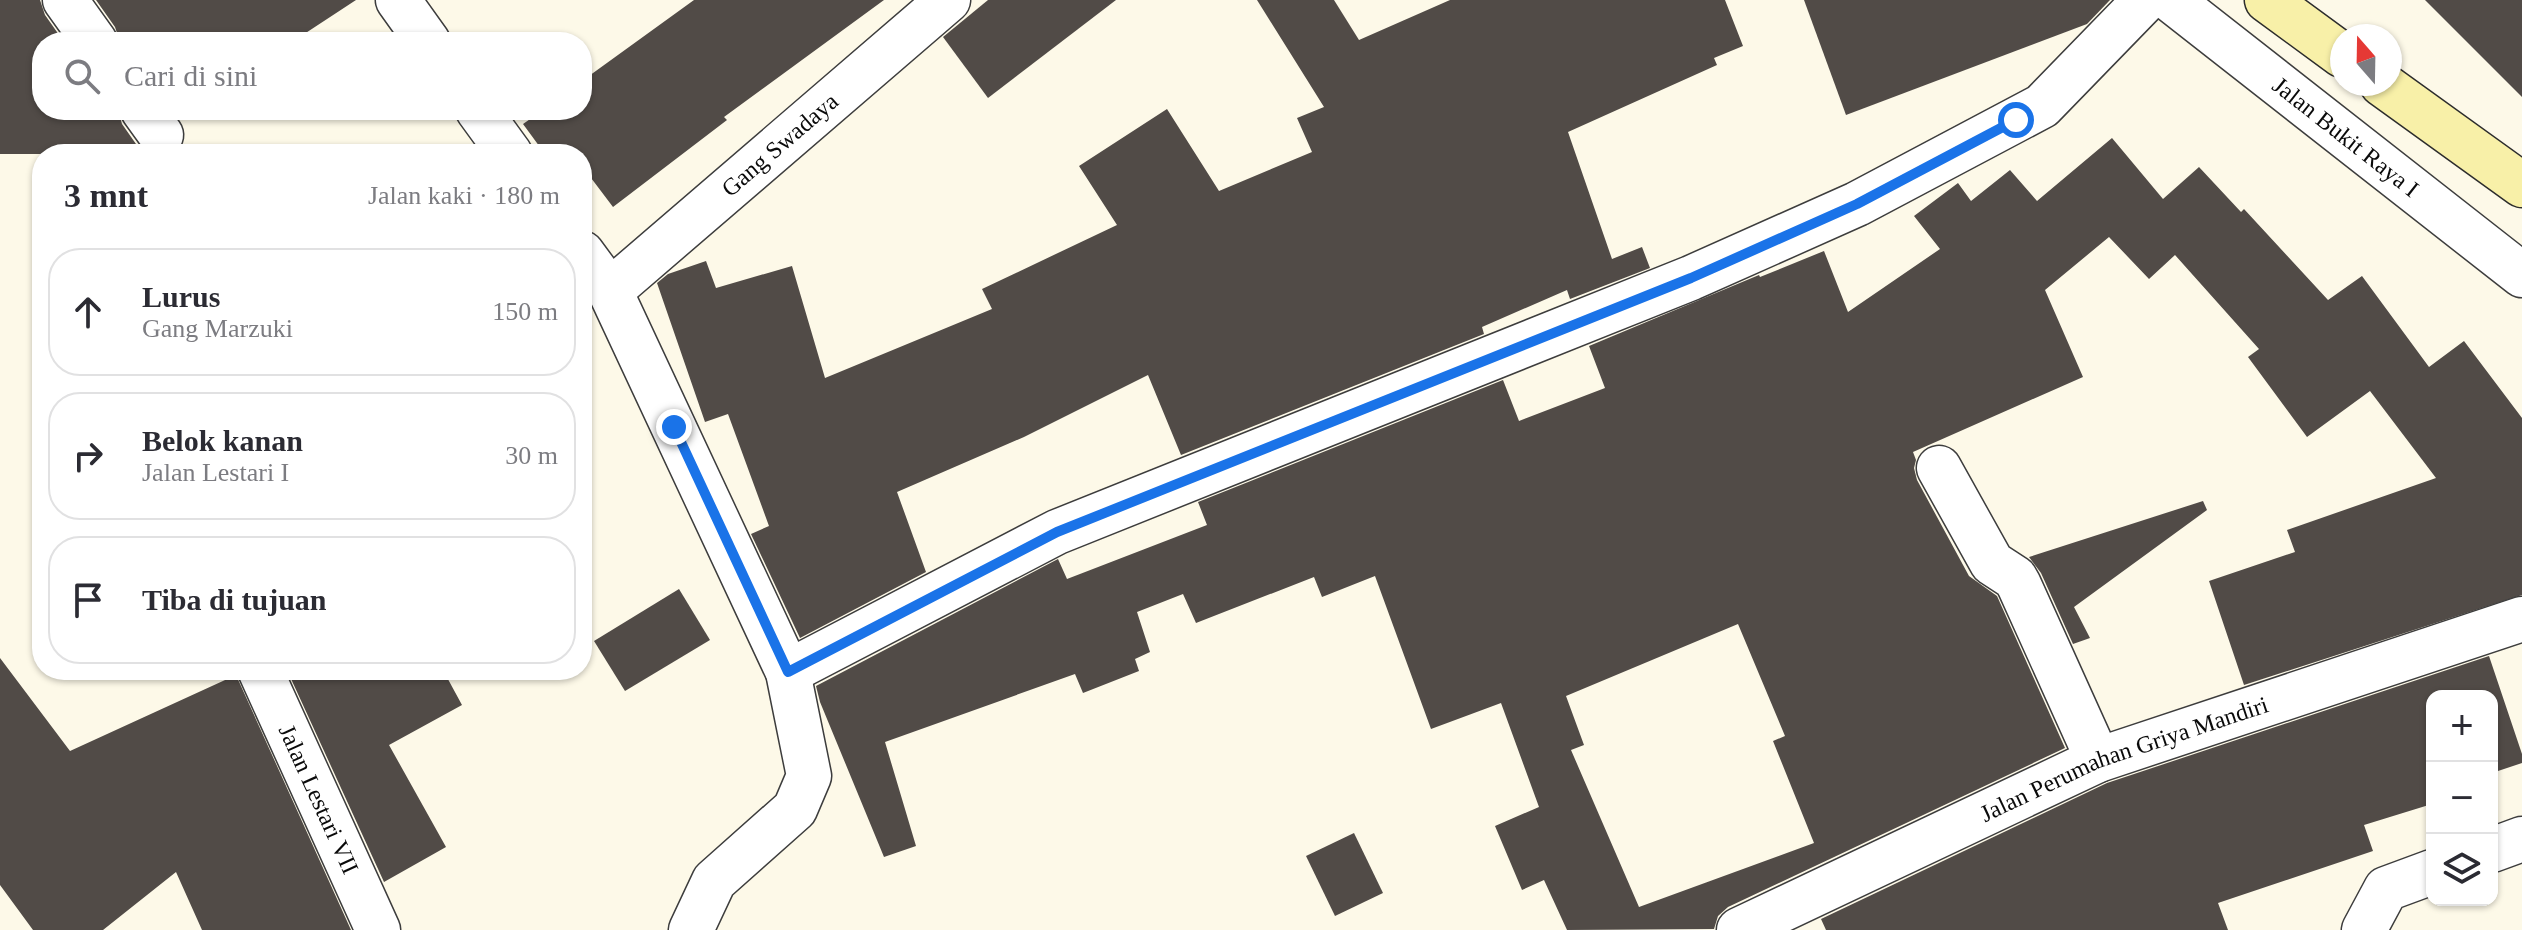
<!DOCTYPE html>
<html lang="id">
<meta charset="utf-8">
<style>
body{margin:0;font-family:Georgia,serif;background:#f2f2f3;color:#2b2b33}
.controls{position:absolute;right:24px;bottom:24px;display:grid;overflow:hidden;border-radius:16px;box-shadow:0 2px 6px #0004}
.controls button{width:72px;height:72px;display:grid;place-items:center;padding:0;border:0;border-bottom:2px solid #e1e1e2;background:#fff;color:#2b2b33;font:40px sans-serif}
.compass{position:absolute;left:2330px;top:24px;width:72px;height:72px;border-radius:50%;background:#fff;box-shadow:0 2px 6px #0004;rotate:340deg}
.stop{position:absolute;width:24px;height:24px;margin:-18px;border:6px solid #1a73e8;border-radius:50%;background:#fff}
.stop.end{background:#1a73e8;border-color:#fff;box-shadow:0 2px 8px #0008}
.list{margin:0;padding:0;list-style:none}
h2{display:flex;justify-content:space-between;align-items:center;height:104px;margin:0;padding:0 32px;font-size:34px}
h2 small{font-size:26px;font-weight:400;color:#7c7c81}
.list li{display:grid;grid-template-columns:52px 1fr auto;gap:24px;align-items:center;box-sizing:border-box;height:128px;margin:0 16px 16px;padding:0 16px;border:2px solid #e1e1e2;border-radius:32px}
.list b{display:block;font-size:30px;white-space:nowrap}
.list p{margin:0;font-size:26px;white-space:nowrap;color:#7c7c81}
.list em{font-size:26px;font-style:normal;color:#7c7c81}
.icon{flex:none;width:44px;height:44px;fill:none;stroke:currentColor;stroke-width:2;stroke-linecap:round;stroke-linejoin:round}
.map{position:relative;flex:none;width:2522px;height:930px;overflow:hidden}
.search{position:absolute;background:#fff;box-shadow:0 2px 6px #0004;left:32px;top:32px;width:560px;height:88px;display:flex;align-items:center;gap:20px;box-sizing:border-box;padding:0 28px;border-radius:32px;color:#7c7c81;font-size:30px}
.panel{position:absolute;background:#fff;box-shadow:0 2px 6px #0004;left:32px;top:144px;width:560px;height:536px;border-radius:32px}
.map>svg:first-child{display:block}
.building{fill:#514b47;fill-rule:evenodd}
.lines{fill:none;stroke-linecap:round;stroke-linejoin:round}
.street-casing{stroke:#3d3d3d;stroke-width:47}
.secondary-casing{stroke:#2c2c2c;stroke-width:47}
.street{stroke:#fff;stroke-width:44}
.secondary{stroke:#f8f0a8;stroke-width:44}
.route{stroke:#1a73e8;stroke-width:10}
.labels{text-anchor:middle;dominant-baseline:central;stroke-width:8;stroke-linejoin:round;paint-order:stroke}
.street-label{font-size:24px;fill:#0a0a0a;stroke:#fff}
</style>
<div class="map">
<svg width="2522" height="930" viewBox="0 0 2522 930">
<rect width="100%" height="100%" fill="#fdf9e8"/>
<!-- building -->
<g class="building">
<path d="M 0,0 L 40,0 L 45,15 L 64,42 L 42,42 L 42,110 L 118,110 L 122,124 L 136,144 L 120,154 L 0,154 Z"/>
<path d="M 96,0 L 356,0 L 292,42 L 120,42 L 115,27 Z"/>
<path d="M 694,0 L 884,0 L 724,117 L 727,120 L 613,207 L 582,166 L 582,154 L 545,154 L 523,124 L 543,110 L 582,110 L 582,81 Z"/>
<path d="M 988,0 L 1116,0 L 988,98 L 943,37 Z"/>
<path d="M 1257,0 L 1334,0 L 1359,40 L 1450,0 L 1725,0 L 1743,46 L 1714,58 L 1717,65 L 1568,132 L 1612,259 L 1642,247 L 1650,268 L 1570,299 L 1567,290 L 1482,327 L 1484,334 L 1181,455 L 1148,375 L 1024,437 L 897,492 L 926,572 L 800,638 L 751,534 L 769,526 L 728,414 L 705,422 L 657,283 L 668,274 L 706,261 L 716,288 L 792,266 L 825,378 L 992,309 L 982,289 L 1117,225 L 1079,166 L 1167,109 L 1219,191 L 1312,152 L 1297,118 L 1324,107 Z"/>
<path d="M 1804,0 L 2110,0 L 2087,24 L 1846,115 Z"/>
<path d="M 2425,0 L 2522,0 L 2522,97 Z"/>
<path d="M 2112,138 L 2163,199 L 2199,167 L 2241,212 L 2244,209 L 2328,300 L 2362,276 L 2429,367 L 2464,341 L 2522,418 L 2522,595 L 2244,685 L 2209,581 L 2295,552 L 2287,530 L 2436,478 L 2370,391 L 2307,437 L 2248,357 L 2259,349 L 2175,255 L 2149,279 L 2109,237 L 2045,290 L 2083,377 L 1913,452 L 1916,460 L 1914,468 L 1917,480 L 1969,576 L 1997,596 L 2065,748 L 1728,907 L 1718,916 L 1714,929 L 1567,930 L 1544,880 L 1522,890 L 1495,826 L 1539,807 L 1501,703 L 1431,729 L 1375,576 L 1322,597 L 1314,577 L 1196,623 L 1183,594 L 1137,612 L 1150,652 L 1135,659 L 1139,671 L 1083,693 L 1075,674 L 885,742 L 916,846 L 884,857 L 820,702 L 816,686 L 1058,559 L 1067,579 L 1207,525 L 1198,502 L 1503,380 L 1519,421 L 1605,388 L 1589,346 L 1759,275 L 1760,277 L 1824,251 L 1848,312 L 1940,249 L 1914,216 L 1958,183 L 1971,201 L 2010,170 L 2037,201 ZM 1738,624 L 1785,736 L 1773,741 L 1814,843 L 1639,907 L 1571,750 L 1584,745 L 1566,696 Z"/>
<path d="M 2203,501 L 2207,510 L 2074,607 L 2090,638 L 2073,644 L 2041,573 L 2029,557 Z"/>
<path d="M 679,589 L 710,640 L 625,691 L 594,641 Z"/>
<path d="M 2489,656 L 2522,754 L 2522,763 L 2492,773 L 2492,696 L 2432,696 L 2432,804 L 2364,825 L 2373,851 L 2218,903 L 2228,930 L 1826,930 L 1821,919 L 2107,783 Z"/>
<path d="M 0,658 L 70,751 L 236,675 L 351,930 L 202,930 L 176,872 L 103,930 L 33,930 L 0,885 Z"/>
<path d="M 287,670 L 443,670 L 462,705 L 389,745 L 446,847 L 384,882 Z"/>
<path d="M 1354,833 L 1383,893 L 1335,916 L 1306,856 Z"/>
</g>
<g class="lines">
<defs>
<g id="street">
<path d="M 65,0 L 95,42"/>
<path d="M 398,0 L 428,42"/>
<path id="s1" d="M 2171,0 L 2522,275"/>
<path d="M 143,110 L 161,135"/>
<path d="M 478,110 L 510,154"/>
<path d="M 582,253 L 610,291 L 788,672 L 809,776 L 795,809 L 714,881 L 691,930"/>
<path id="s2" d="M 610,291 L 948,0"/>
<path d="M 1939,468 L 1992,563 L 2015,578 L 2019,585 L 2098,760"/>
<path id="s3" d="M 260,670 L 378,930"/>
<path d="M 788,672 L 1057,532 L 1691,278 L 1857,204 L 2042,106 L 2145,0"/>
<path d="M 2492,850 L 2522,839"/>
<path id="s4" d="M 1739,930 L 2098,760 L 2522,619"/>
<path d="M 2364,930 L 2386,889 L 2432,872"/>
</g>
<g id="secondary">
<path d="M 2267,0 L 2342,55"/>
<path d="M 2382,84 L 2522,185"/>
</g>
</defs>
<!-- street casing -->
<use href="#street" class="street-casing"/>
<!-- secondary casing -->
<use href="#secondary" class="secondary-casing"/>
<!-- street -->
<use href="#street" class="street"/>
<!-- secondary -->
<use href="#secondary" class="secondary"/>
</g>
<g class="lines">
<!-- route -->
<path class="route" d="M 674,427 L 788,672 L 1057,532 L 1691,278 L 1857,204 L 2016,120"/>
</g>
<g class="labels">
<!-- street labels -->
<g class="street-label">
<text stroke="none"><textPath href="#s1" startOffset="222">Jalan Bukit Raya I</textPath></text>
<text stroke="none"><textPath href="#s2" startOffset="224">Gang Swadaya</textPath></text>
<text stroke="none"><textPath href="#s4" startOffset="422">Jalan Perumahan Griya Mandiri</textPath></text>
<text stroke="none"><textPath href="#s3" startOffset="142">Jalan Lestari VII</textPath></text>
</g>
</g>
</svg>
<div class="controls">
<button>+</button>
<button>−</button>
<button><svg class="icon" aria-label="layers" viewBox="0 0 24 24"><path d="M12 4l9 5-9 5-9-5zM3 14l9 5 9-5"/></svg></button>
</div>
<svg class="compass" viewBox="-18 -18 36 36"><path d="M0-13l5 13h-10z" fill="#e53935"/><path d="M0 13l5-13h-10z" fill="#7c7c81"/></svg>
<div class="stop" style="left:2016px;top:120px"></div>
<div class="stop end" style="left:674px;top:427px"></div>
<div class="search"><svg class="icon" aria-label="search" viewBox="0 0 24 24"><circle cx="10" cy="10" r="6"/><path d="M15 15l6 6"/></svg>Cari di sini</div>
<section class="panel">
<h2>3 mnt<small>Jalan kaki · 180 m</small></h2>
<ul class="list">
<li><svg class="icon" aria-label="ahead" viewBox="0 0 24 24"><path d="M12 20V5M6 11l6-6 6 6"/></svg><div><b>Lurus</b><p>Gang Marzuki</p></div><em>150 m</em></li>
<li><svg class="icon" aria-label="right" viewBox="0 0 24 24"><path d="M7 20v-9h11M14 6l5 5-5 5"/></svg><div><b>Belok kanan</b><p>Jalan Lestari I</p></div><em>30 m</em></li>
<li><svg class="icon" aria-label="arrive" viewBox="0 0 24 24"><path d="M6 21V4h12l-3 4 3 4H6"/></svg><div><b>Tiba di tujuan</b></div></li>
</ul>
</section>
</div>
